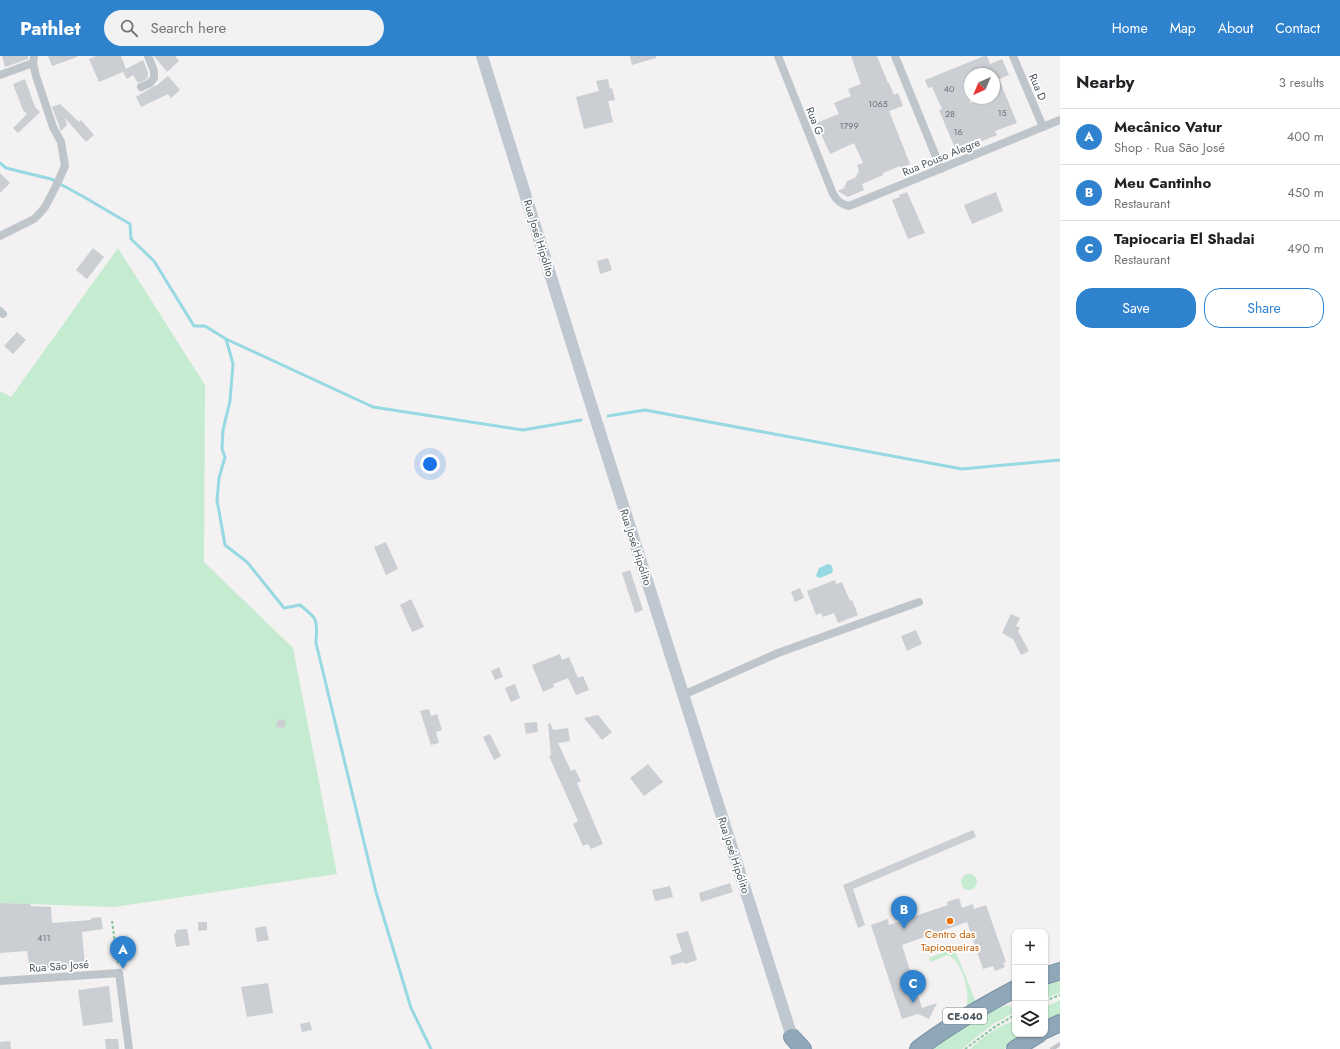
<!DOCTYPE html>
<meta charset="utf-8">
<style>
body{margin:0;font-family:Jost,sans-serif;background:#f2f2f2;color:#202124}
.controls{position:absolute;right:12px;bottom:12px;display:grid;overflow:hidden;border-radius:8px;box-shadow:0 1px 3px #0004}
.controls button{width:36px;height:36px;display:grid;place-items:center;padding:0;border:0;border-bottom:1px solid #e0e0e0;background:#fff;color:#202124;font:20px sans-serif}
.compass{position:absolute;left:964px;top:12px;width:36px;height:36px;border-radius:50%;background:#fff;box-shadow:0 1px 3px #0004;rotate:224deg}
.you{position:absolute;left:430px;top:408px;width:14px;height:14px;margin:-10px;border:3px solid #fff;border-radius:50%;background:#1a73e8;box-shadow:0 0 0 6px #1a73e833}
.badge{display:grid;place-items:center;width:26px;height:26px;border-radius:50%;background:#2f82ce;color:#fff;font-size:13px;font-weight:700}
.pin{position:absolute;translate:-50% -33px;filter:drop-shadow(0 1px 2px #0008)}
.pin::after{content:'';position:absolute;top:21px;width:14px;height:12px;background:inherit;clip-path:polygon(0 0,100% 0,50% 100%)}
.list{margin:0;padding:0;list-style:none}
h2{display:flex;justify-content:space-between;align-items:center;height:52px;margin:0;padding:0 16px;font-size:17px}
h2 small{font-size:13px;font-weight:400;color:#757577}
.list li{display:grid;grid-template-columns:26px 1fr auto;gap:12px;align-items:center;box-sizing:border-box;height:56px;padding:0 16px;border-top:1px solid #e0e0e0}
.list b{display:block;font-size:15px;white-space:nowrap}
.list p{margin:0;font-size:13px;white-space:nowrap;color:#757577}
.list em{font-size:13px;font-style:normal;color:#757577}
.actions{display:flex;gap:8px;padding:12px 16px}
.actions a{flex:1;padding:9px 0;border:1px solid #2f82ce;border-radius:16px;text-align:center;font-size:14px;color:#2f82ce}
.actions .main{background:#2f82ce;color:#fff}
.icon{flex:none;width:22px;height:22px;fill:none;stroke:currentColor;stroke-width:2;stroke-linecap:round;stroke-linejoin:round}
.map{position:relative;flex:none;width:1060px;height:993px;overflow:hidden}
header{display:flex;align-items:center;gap:24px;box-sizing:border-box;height:56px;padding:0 20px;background:#2f82ce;color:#fff}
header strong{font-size:19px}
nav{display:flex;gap:22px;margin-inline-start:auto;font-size:14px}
.search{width:280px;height:36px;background:#f2f2f2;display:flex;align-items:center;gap:10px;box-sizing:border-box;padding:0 14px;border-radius:22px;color:#757577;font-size:15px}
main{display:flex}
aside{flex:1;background:#fff}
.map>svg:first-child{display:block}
.green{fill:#c5ebd0}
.water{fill:#97d9e2}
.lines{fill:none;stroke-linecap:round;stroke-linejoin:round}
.stream{stroke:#97d9e2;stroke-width:3}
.building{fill:#cbced2;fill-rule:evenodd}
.highway-casing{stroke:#7a92a5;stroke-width:18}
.path{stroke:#81c59e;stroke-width:2;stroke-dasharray:3 2;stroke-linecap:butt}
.lane{stroke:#bec6cb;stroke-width:4}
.street{stroke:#bec6cb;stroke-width:8}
.secondary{stroke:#bfc8d0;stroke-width:12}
.highway{stroke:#8fa7b9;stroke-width:16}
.food-dot{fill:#e8710a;stroke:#fff;stroke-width:1.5}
.labels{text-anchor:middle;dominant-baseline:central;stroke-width:3.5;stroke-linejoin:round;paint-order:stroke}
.number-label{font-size:9px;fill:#6b737a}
.shield{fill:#fff;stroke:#81888d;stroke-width:1}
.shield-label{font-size:10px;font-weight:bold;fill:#4b555c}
.street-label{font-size:11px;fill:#4b555c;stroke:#fff}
.food-label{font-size:11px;fill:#c56008;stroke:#fff}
</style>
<header>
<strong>Pathlet</strong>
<div class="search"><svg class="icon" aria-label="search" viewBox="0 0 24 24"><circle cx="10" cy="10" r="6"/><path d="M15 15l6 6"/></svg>Search here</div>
<nav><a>Home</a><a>Map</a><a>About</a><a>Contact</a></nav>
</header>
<main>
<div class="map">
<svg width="1060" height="993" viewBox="0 0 1060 993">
<rect width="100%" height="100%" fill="#f3f1f1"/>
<!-- green -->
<g class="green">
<path d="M 118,192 L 205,329 L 204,506 L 293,592 L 337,818 L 114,851 L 0,847 L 0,335 L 11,341 Z"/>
<circle cx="969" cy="826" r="8"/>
<path d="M 954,892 L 976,946 L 967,951 C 969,935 964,906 947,899 L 931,906 L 929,904 L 929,902 Z"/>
<path d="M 1060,924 L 1060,937 L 1045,942 L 1045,928 Z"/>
<path d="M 1060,944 L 1060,958 L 1050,963 L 1045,962 L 1045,951 Z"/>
<path d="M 1009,949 L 1015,956 L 993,968 L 962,993 L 931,993 C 955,975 979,956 1009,949 Z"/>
<path d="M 1015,965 L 1015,978 L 1024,978 L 1004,993 L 970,993 C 982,982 999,969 1015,965 Z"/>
</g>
<!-- water -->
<path class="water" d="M 828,508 L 831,509 L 833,514 L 832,517 L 820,522 L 816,520 L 819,512 Z"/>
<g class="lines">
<!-- stream -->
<g class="stream">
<path d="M 0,107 L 6,112 L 51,123 L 84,141 L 130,168 L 131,183 L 154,205 L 194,270 L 205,270 L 226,283 L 373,351 L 523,374 L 581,364"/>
<path d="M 226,283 L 233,308 L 230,345 L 223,374 L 222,393 L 225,401 L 219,422 L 217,444 L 225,489 L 247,506 L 284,552 L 300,549 C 319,564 317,563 316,587 L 376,836 L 411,952 L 431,993"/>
<path d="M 608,360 L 645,354 L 962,413 L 1060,404"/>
</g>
</g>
<!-- building -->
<g class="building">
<path d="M 2,0 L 28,0 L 28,3 L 5,11 Z"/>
<path d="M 48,0 L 77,0 L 77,1 L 52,10 Z"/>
<path d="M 96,0 L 121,0 L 126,13 L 143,4 L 148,16 L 148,20 L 147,23 L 138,27 L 133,19 L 127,23 L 123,16 L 99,26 L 89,3 Z"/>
<path d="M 154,0 L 175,0 L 179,5 L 167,16 Z"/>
<path d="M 630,0 L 656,0 L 656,2 L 632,9 Z"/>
<path d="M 851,0 L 877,0 L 888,27 L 889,27 L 894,39 L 898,37 L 903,50 L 889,55 L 910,108 L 901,112 L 900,110 L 883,117 L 883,119 L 862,128 L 864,134 L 848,141 L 838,135 L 844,132 L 847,125 L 855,122 L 859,115 L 857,109 L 863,107 L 854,87 L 830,98 L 816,67 L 839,58 L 834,47 L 851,40 L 848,33 L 861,28 Z"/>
<path d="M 984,0 L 987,0 L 990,8 L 1002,3 L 1009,19 L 999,23 L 1017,67 L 995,75 L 997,79 L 982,85 L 980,82 L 955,92 L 939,54 L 942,53 L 932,31 L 928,32 L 925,24 ZM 970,18 L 994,18 L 994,42 L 981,42 L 970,47 Z"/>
<path d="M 168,20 L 180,34 L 171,42 L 168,38 L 141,51 L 136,41 L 156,29 L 156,30 Z"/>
<path d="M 25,23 L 35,51 L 40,56 L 18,77 L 13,72 L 27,58 L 23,54 L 13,28 Z"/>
<path d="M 608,23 L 610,33 L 612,32 L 615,44 L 608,45 L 613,66 L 584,73 L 576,41 L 599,35 L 596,25 Z"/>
<path d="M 60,48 L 79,66 L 81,64 L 94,79 L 86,86 L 65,62 L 67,69 L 61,75 L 52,51 Z"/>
<path d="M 0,117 L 10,127 L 0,137 Z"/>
<path d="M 907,136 L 925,177 L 908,183 L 892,144 L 900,141 L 899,139 Z"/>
<path d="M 996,136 L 1003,155 L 972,168 L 964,149 Z"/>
<path d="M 93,192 L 104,201 L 87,223 L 76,214 Z"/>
<path d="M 608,202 L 612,214 L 600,218 L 597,205 Z"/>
<path d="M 17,276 L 26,284 L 13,298 L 4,290 Z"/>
<path d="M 386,486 L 398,513 L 386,519 L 374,491 Z"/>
<path d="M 630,514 L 643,554 L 635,557 L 622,517 Z"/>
<path d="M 835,524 L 836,528 L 842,526 L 850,545 L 852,544 L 858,559 L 838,567 L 834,557 L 823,561 L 821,557 L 816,559 L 807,535 Z"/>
<path d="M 800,532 L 804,542 L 795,546 L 791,536 Z"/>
<path d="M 411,543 L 424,571 L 412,576 L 400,549 Z"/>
<path d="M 1011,558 L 1020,562 L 1016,570 L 1020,572 L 1018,575 L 1029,595 L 1021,599 L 1013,583 L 1002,577 Z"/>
<path d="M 916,574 L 922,588 L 907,595 L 901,580 Z"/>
<path d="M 560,598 L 562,604 L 569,601 L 578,622 L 583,620 L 589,634 L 576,639 L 568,622 L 553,628 L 554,631 L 543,636 L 532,609 Z"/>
<path d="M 499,611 L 503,621 L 495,624 L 491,615 Z"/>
<path d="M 515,628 L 520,642 L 511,646 L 505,632 Z"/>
<path d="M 429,653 L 431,660 L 437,658 L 442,674 L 436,676 L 439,687 L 431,689 L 420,655 Z"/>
<path d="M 598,659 L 612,676 L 602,684 L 584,662 Z"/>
<path d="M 278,663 L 286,665 L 284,672 L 276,671 Z"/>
<path d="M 537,666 L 538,676 L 526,678 L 524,667 Z"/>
<path d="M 550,667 L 553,674 L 568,672 L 570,685 L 558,687 L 571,715 L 575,713 L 581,725 L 577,727 L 603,788 L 591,793 L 588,788 L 583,790 L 573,768 L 578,765 L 549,700 L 551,699 L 548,668 Z"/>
<path d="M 490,678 L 501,700 L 494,704 L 483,681 Z"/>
<path d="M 648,708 L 663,726 L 644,740 L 630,722 Z"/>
<path d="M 973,774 L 976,781 L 853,833 L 865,869 L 858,872 L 843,829 Z"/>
<path d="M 730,827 L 733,836 L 701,846 L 699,837 Z"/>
<path d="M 670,830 L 673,841 L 655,845 L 652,834 Z"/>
<path d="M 959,842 L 962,852 L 973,848 L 974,853 L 986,849 L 1006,906 L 1003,907 L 1005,911 L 995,915 L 993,910 L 983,913 L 967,866 L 902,889 L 922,952 L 937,947 L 929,963 L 918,958 L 902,963 L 871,869 L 888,863 L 889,869 L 948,849 L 947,846 Z"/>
<path d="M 0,847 L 30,848 L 31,850 L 51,851 L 52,867 L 91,864 L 91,862 L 101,861 L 103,873 L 82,876 L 85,910 L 30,915 L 27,895 L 0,897 Z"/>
<path d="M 198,866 L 207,866 L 207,874 L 198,875 Z"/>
<path d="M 266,870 L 269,884 L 257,886 L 255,872 Z"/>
<path d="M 187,873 L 190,889 L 176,891 L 174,878 L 176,877 L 176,874 Z"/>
<path d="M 688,875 L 697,904 L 685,908 L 684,906 L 672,909 L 670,900 L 682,896 L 676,878 Z"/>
<path d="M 268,927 L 273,957 L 247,961 L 241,931 Z"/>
<path d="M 109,930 L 113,966 L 83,970 L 78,934 Z"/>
<path d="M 310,966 L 312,974 L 302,976 L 300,968 Z"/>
<path d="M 105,983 L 118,983 L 119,993 L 106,993 Z"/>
<path d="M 10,985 L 11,993 L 0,993 L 0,986 Z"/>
</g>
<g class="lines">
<defs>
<g id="highway">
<path d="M 1045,920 L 1060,915"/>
<path d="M 1045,974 L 1060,967"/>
<path d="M 792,981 L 803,993"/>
<path d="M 918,993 C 948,970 981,951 1015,933"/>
<path d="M 1015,993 L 1039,978"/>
</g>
</defs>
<!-- highway casing -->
<use href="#highway" class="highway-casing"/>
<!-- path -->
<g class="path">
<path d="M 112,865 L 118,909"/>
<path d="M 1045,945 L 1060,939"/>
<path d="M 965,993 L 996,970 L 1015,959"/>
</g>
<!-- lane -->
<path class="lane" d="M 1052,993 L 1060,988"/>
<!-- street -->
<g class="street">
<path d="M 778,0 L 833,138 C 837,145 841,148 849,150 L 1060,64"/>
<path d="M 895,0 L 941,113"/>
<path d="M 1013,0 L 1043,71"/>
<path d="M 0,19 L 33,7"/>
<path d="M 141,31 L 150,27 L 154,22 L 154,15 L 148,0"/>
<path d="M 0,180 L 34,163 L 40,157 L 45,151 L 56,130 L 65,110 L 61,86 L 53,71 L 36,20 L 33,7 L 34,0"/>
<path d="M 0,255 L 3,258"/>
<path d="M 683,639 L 778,597 L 919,546"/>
<path d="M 0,925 L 119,917 L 129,993"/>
</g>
<!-- secondary -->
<path class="secondary" d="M 482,0 L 581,317 L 792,981"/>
<!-- highway -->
<use href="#highway" class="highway"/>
</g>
<!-- markers -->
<circle class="food-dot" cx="950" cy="865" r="4"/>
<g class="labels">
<!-- number labels -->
<g class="number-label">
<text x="949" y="32">40</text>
<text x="878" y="47">1065</text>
<text x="1002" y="56">15</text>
<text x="950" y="57">28</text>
<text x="849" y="69">1799</text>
<text x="958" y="75">16</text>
<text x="44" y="881">411</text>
</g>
<!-- shield labels -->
<rect class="shield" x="943" y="952" width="44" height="16" rx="3"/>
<g class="shield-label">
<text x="965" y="960">CE-040</text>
</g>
<!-- street labels -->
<g class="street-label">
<text transform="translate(1038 31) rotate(67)">Rua D</text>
<text transform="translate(815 65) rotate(68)">Rua G</text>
<text transform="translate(941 101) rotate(-22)">Rua Pouso Alegre</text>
<text transform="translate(539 182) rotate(73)">Rua José Hipólito</text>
<text transform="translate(636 491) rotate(72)">Rua José Hipólito</text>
<text transform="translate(734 799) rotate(72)">Rua José Hipólito</text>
<text transform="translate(59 910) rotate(-4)">Rua São José</text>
</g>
<!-- food labels -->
<g class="food-label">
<text x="950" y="878">Centro das<tspan x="950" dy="13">Tapioqueiras</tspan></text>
</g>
</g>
</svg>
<div class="controls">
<button>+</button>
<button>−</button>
<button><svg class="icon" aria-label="layers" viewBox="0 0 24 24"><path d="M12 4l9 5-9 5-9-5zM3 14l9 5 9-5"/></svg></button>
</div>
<svg class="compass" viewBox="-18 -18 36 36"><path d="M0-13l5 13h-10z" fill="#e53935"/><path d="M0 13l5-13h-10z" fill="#757577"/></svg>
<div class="you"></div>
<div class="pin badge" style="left:123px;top:913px">A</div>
<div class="pin badge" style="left:904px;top:873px">B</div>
<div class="pin badge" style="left:913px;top:947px">C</div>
</div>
<aside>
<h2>Nearby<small>3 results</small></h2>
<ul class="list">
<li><span class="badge">A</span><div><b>Mecânico Vatur</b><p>Shop · Rua São José</p></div><em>400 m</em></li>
<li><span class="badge">B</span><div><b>Meu Cantinho</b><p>Restaurant</p></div><em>450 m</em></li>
<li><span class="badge">C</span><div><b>Tapiocaria El Shadai</b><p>Restaurant</p></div><em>490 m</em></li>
</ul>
<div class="actions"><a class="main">Save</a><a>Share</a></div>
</aside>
</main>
